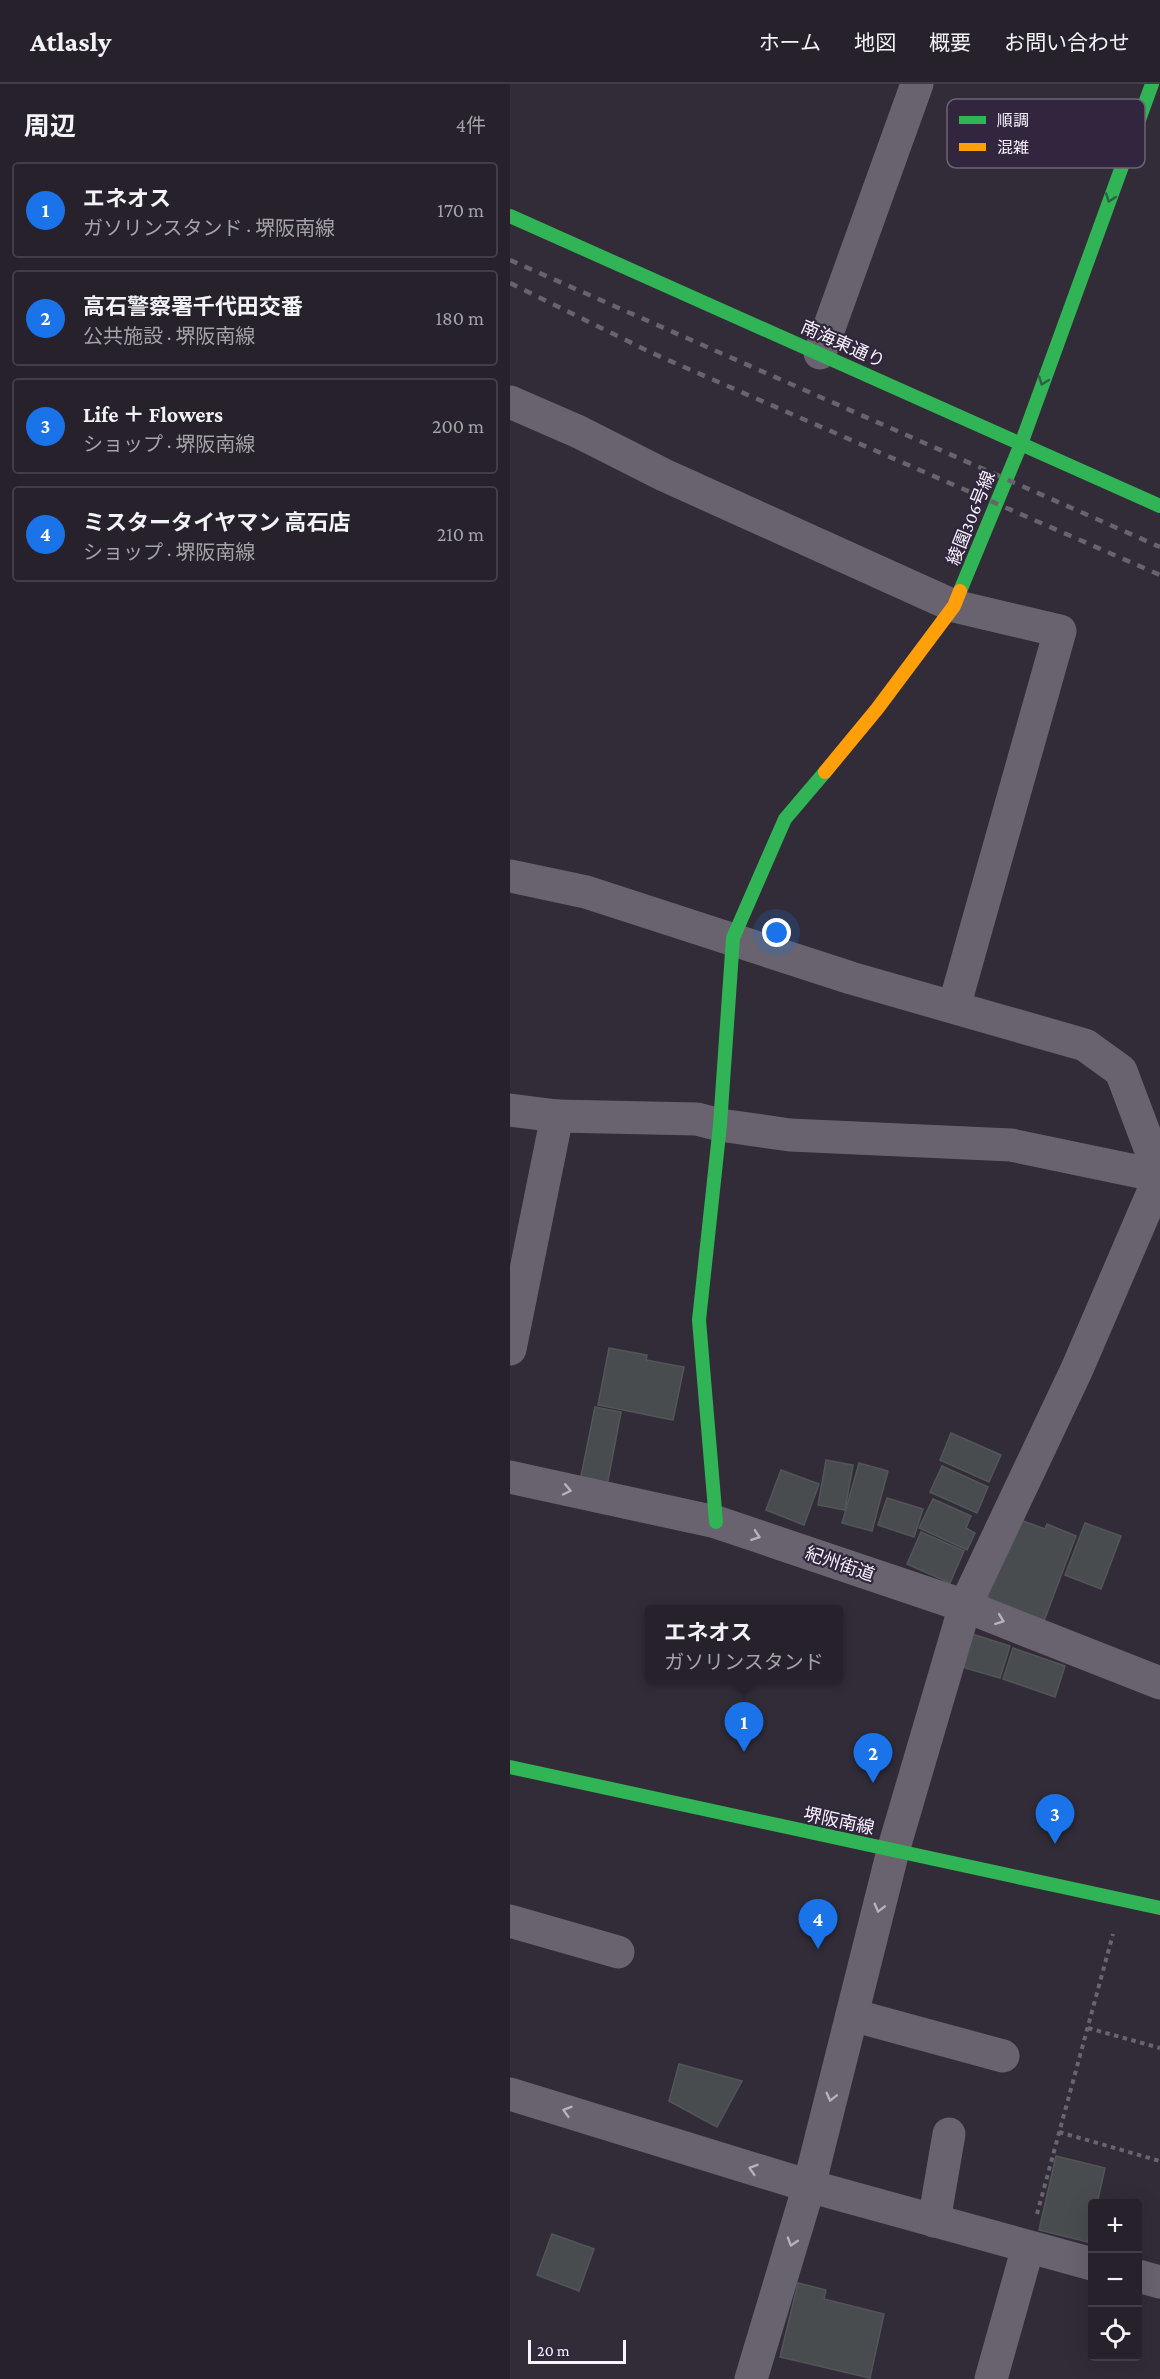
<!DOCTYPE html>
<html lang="ja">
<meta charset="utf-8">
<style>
body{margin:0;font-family:"Crimson Pro","Noto Sans JP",serif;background:#322e36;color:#f1f3f6}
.controls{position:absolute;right:18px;bottom:18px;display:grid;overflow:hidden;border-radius:6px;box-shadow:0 6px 24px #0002}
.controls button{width:54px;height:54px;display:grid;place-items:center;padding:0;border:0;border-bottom:2px solid #423e47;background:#26212a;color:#f1f3f6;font:30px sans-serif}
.scale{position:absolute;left:18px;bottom:15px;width:98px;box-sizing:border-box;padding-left:6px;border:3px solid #f7f3fd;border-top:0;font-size:16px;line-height:21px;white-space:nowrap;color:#f7f3fd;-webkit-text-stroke:4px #31263e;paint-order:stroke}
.you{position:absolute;left:267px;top:849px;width:21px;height:21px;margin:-15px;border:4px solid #fff;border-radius:50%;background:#1a73e8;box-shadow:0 0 0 9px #1a73e833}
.badge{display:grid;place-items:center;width:39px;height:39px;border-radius:50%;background:#1a73e8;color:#fff;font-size:20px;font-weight:700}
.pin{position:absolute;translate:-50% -50px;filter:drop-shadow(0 2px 3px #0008)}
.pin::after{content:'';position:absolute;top:32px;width:21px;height:18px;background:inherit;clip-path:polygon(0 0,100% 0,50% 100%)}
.popup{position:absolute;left:135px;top:1521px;width:198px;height:78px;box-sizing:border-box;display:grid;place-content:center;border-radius:6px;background:#26212a;filter:drop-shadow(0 2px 4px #0005);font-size:20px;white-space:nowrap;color:#a4a3a8}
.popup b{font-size:22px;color:#f1f3f6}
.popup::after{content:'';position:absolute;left:50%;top:100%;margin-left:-12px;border:12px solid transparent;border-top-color:#26212a}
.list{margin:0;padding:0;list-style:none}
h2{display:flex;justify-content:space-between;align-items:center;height:78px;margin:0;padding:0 24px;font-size:26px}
h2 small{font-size:20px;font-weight:400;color:#a4a3a8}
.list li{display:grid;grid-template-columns:39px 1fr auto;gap:18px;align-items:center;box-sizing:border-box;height:96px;margin:0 12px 12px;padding:0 12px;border:2px solid #423e47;border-radius:6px}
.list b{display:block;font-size:22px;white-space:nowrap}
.list p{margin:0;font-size:20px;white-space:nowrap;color:#a4a3a8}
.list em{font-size:20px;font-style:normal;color:#a4a3a8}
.icon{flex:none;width:33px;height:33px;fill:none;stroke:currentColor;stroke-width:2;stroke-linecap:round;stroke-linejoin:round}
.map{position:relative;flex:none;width:650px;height:2295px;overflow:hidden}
header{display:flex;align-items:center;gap:36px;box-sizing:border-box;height:84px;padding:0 30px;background:#26212a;border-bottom:2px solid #423e47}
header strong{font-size:28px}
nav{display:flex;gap:33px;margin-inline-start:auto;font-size:21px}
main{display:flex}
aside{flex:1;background:#26212a}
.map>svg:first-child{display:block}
.building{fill:#484c4f;stroke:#525659;stroke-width:1.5}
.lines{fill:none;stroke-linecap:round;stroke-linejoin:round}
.path{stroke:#69646e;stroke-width:4;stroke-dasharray:4.5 4.5;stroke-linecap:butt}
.street{stroke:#68636e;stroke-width:33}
.fast{stroke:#30b455;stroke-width:14}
.slow{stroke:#ff9f0a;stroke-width:14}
.rail{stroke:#68636e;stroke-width:4.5;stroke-dasharray:8 8;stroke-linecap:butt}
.oneway{stroke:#315f47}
.oneway2{stroke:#b7b2bd}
.labels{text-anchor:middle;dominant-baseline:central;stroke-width:4.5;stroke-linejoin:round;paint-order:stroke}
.street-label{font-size:18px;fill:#f7f3fd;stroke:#31263e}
.key{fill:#31263e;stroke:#6c6477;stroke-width:1.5}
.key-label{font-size:16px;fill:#f7f3fd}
</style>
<header>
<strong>Atlasly</strong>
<nav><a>ホーム</a><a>地図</a><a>概要</a><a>お問い合わせ</a></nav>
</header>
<main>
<aside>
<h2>周辺<small>4件</small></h2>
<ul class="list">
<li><span class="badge">1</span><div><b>エネオス</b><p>ガソリンスタンド · 堺阪南線</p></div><em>170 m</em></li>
<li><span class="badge">2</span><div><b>高石警察署千代田交番</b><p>公共施設 · 堺阪南線</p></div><em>180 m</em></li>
<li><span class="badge">3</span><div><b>Life ＋ Flowers</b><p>ショップ · 堺阪南線</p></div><em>200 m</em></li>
<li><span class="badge">4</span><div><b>ミスタータイヤマン 高石店</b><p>ショップ · 堺阪南線</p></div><em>210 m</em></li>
</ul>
</aside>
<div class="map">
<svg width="650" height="2295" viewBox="0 0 650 2295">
<rect width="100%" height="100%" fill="#322c38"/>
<!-- building -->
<g class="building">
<path d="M 99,1264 L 137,1271 L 136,1276 L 174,1283 L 163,1336 L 88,1321 Z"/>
<path d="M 85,1323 L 111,1328 L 97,1402 L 70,1397 Z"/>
<path d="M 441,1349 L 491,1371 L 479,1398 L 430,1376 Z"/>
<path d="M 316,1376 L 343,1381 L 335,1426 L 308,1421 Z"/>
<path d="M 349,1379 L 378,1387 L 362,1447 L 332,1439 Z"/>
<path d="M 432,1382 L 478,1403 L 467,1429 L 420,1408 Z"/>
<path d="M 271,1386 L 309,1400 L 294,1441 L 256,1426 Z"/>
<path d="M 377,1414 L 413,1425 L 404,1453 L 368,1441 Z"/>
<path d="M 423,1415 L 461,1432 L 456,1444 L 465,1449 L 457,1466 L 409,1444 Z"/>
<path d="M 505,1434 L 535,1445 L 537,1440 L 566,1452 L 534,1537 L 479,1516 L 476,1505 Z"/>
<path d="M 575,1439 L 611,1452 L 591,1505 L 555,1491 Z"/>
<path d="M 411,1448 L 454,1467 L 440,1499 L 397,1480 Z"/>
<path d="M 462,1550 L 500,1562 L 490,1594 L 452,1583 Z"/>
<path d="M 503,1564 L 555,1582 L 545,1613 L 493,1595 Z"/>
<path d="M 169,1980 L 232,1997 L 207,2043 L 159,2017 Z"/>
<path d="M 546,2072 L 595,2084 L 587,2120 L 582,2120 L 582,2137 L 578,2158 L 529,2146 Z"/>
<path d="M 42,2150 L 84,2165 L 69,2207 L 27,2191 Z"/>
<path d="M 288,2199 L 316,2206 L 314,2215 L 374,2230 L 360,2294 L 270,2273 Z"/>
</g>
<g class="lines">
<!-- path -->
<g class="path">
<path d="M 578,1944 L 650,1964"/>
<path d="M 549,2048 L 650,2077"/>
<path d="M 527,2130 L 603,1850"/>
</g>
<!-- street -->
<g class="street">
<path d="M 310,269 L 407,0"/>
<path d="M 0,318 L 69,348 L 154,391 L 444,522 L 550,547 L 444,923"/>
<path d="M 0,792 L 76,808 L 341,894 L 575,961 L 611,987 L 650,1091"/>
<path d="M 0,1026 L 47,1032 L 187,1035 L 210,1041 L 280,1051 L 501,1061 L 650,1092"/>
<path d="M 0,1265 L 47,1032"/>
<path d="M 0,1393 L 206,1438 L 455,1522 L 650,1599"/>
<path d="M 0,1837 L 108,1868"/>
<path d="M 342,1931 L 493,1972"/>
<path d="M 0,2010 L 299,2102 L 582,2180"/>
<path d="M 424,2137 L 439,2050"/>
<path d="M 628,2192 L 650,2198"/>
<path d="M 241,2295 L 299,2102 L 383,1767 L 455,1522 L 567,1285 L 650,1092"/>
<path d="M 481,2295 L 518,2163"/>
</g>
<!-- fast -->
<g class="fast">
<path d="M 0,132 L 650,422"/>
<path d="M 450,507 L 511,360 L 642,0"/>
<path d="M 206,1438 L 189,1236 L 210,1041 L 223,854 L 275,735 L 315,688"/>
<path d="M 0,1683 L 650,1824"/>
</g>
<!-- slow -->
<path class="slow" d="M 315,688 L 367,625 L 444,522 L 450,507"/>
<!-- rail -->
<g class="rail">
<path d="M 0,176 L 650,463"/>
<path d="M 0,199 L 142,269 L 650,491"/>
</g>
</g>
<!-- one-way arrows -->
<defs><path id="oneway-chevron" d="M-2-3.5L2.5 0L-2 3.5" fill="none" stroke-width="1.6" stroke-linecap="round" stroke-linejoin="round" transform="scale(1.5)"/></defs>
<g class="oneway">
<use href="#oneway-chevron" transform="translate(600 114) rotate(110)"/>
<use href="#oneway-chevron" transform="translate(533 297) rotate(110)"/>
</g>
<g class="oneway2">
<use href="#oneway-chevron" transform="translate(57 1406) rotate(12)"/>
<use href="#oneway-chevron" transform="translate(246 1452) rotate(19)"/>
<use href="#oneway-chevron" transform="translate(490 1536) rotate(21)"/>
<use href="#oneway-chevron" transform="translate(369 1824) rotate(104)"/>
<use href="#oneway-chevron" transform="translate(321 2013) rotate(104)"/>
<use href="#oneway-chevron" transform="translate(57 2027) rotate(-163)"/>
<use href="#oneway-chevron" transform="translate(243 2085) rotate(-163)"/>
<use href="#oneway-chevron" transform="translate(282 2158) rotate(107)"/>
</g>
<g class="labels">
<!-- street labels -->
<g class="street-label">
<text transform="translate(333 260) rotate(24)">南海東通り</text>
<text transform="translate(461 434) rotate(-68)">綾園306号線</text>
<text transform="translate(330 1480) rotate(19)">紀州街道</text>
<text transform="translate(329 1737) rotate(12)">堺阪南線</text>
</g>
</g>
<!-- legend -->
<rect x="437" y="15" width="198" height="69" rx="9" class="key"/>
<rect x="449" y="32" width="27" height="8" fill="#30b455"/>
<rect x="449" y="59" width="27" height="8" fill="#ff9f0a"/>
<g class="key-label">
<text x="487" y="42">順調</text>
<text x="487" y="69">混雑</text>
</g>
</svg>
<div class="controls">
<button>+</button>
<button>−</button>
<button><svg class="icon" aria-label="locate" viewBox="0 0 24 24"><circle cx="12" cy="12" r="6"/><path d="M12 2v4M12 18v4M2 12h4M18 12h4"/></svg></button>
</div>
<div class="scale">20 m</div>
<div class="you"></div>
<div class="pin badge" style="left:234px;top:1668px">1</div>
<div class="popup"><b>エネオス</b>ガソリンスタンド</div>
<div class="pin badge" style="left:363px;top:1699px">2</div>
<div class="pin badge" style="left:545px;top:1760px">3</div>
<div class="pin badge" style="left:308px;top:1865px">4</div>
</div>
</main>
